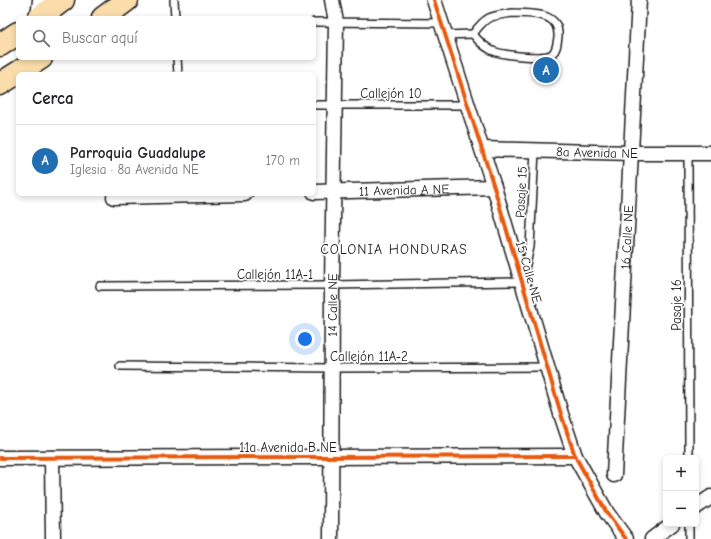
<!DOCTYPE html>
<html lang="es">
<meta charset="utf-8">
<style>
body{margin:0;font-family:"Comic Neue",sans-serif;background:#f6f6f6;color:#202124}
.controls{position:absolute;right:12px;bottom:12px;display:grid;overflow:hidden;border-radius:6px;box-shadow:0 2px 6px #0003}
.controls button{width:36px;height:36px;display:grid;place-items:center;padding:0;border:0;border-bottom:1px solid #e0e0e0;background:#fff;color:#202124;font:20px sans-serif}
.you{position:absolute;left:305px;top:339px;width:14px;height:14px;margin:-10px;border:3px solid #fff;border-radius:50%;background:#1a73e8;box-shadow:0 0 0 6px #1a73e833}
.badge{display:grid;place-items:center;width:26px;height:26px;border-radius:50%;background:#1f6fb2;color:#fff;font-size:13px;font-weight:700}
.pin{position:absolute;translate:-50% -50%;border:2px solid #fff;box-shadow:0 1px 4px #0006}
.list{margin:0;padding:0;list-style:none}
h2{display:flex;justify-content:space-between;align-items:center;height:52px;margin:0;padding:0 16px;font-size:17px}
h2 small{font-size:13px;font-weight:400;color:#757577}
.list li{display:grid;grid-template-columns:26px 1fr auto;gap:12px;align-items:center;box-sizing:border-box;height:72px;padding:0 16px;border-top:1px solid #e0e0e0}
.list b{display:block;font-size:15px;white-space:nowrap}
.list p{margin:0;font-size:13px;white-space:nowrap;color:#757577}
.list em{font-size:13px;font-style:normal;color:#757577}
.icon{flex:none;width:22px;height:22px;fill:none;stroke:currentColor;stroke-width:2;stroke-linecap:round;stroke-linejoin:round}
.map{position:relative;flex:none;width:711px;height:539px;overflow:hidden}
.search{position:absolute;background:#fff;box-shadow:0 2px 6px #0003;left:16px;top:16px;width:300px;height:44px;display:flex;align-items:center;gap:10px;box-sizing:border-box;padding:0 14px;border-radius:6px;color:#757577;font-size:15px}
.panel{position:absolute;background:#fff;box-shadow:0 2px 6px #0003;left:16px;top:72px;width:300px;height:124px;border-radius:6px}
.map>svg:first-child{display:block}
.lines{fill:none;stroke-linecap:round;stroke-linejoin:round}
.service-casing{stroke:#1c1c1c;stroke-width:10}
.minor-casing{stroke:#1c1c1c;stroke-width:17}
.trunk-casing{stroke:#1c1c1c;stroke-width:25}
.service{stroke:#fff;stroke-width:7}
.minor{stroke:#fff;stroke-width:14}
.trunk{stroke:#faddab;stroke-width:22}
.cycleway-casing{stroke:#fff;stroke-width:6}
.cycleway{stroke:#e8590c;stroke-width:4}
.labels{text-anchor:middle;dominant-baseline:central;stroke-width:3.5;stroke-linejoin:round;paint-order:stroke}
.street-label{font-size:13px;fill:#1c1c1c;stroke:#fff}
.neighbourhood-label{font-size:14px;letter-spacing:1px;fill:#1c1c1c;stroke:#fff}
</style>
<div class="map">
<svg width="711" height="539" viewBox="0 0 711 539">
<rect width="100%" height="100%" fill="#fff"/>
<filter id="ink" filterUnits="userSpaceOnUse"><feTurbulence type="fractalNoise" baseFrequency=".025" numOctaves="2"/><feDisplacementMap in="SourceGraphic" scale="8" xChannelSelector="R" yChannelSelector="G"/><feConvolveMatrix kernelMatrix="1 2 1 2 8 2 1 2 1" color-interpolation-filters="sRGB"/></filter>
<g filter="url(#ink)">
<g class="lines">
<defs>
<g id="service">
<path d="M 174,0 L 175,18"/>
<path d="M 513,13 C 531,14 560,11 558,37 C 557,43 557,50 552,54 C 544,60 500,55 491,50 C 484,46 478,41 473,34 C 487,15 491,16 513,13 Z"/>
<path d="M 314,22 L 442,23"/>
<path d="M 445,35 L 473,34"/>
<path d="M 177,58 L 178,74"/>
<path d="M 314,105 L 467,105"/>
<path d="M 688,153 L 689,458"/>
<path d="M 100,286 L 332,285 L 522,282 L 530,247 L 535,151"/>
<path d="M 120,366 L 332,368 L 547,367"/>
<path d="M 689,524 L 689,539"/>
</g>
<g id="minor">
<path d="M 434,0 L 494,187 L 561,414 L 575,456 L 607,513 L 626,539"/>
<path d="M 38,18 L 40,0"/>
<path id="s1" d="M 482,149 L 631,153 L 711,153"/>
<path id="s2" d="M 314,192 L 494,187"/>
<path d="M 114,197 L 245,194"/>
<path d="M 0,458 L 575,456"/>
<path d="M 52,458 L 53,539"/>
<path id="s3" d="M 614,475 L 639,0"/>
<path d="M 696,507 L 711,497"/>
<path id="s4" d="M 331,539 L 332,285 L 336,22 L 332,0"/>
<path d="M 652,539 L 672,524"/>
</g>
<g id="trunk">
<path d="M 39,18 L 63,0"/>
<path d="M 103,18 L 127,0"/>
<path d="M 0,45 L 18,33"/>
<path d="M 0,84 L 41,58"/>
</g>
</defs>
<!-- service casing -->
<use href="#service" class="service-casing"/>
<!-- minor casing -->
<use href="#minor" class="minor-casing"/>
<!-- trunk casing -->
<use href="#trunk" class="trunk-casing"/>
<!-- service -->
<use href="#service" class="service"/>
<!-- minor -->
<use href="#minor" class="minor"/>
<!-- trunk -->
<use href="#trunk" class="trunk"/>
<defs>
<g id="cycleway">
<path d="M 434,0 L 494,187 L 561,414 L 575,456 L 607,513 L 626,539"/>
<path d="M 0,458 L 575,456"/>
</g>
</defs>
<!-- cycleway casing -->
<use href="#cycleway" class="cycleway-casing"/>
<!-- cycleway -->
<use href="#cycleway" class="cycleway"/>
</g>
</g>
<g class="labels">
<!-- street labels -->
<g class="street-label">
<text x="391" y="93">Callejón 10</text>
<text stroke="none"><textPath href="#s1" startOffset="115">8a Avenida NE</textPath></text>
<text stroke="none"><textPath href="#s2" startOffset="90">11 Avenida A NE</textPath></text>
<text transform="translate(521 192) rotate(-87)">Pasaje 15</text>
<text stroke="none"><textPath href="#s3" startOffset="238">16 Calle NE</textPath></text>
<text transform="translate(529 272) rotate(74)">15 Calle NE</text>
<text x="275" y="274">Callejón 11A-1</text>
<text stroke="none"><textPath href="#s4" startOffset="234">14 Calle NE</textPath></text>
<text transform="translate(676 305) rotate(-90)">Pasaje 16</text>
<text x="369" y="356">Callejón 11A-2</text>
<text x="288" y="447">11a Avenida B NE</text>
</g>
<!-- neighbourhood labels -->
<g class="neighbourhood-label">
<text x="394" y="249">COLONIA HONDURAS</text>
</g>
</g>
</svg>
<div class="controls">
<button>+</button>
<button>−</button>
</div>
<div class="you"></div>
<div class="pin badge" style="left:546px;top:70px">A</div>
<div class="search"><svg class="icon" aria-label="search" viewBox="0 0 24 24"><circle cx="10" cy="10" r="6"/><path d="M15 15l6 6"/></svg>Buscar aquí</div>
<section class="panel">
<h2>Cerca<small></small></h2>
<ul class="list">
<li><span class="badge">A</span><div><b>Parroquia Guadalupe</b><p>Iglesia · 8a Avenida NE</p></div><em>170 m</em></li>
</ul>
</section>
</div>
